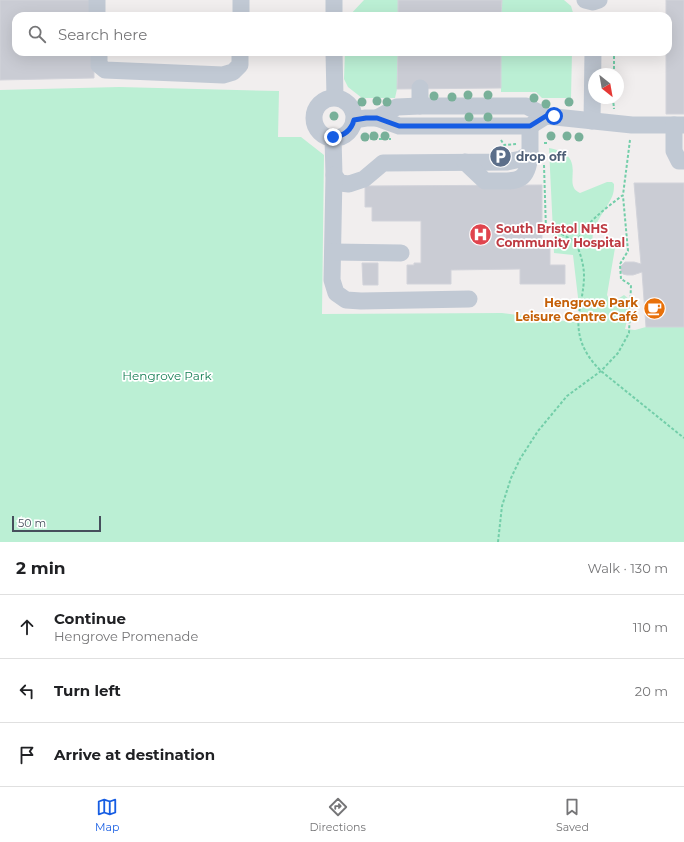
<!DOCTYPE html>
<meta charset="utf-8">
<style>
body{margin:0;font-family:Montserrat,sans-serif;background:#f6f6f6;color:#202124}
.compass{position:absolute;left:588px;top:68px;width:36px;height:36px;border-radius:50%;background:#fff;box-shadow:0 4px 16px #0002;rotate:149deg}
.scale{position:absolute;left:12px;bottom:10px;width:89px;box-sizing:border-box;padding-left:4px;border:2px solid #464f5c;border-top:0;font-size:11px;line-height:14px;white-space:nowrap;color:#464f5c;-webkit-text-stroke:3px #fff;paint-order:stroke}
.stop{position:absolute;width:12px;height:12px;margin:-9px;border:3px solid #165de3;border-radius:50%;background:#fff}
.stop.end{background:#165de3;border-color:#fff;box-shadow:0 1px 4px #0008}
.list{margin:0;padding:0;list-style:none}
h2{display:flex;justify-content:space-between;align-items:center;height:52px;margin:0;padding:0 16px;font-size:17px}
h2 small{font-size:13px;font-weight:400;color:#757577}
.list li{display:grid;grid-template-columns:26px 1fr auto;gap:12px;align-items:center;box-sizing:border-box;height:64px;padding:0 16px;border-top:1px solid #e0e0e0}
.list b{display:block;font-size:15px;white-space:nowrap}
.list p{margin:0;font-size:13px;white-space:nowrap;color:#757577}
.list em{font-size:13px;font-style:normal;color:#757577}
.icon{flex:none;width:22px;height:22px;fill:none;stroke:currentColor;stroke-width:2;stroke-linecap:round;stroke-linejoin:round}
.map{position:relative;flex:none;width:684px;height:542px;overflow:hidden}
.search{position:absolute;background:#fff;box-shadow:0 4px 16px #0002;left:12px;right:12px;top:12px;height:44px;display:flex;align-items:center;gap:10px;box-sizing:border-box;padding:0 14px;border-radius:12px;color:#757577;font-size:15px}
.sheet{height:244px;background:#fff}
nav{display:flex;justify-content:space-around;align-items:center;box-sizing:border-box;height:56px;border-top:1px solid #e0e0e0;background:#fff;font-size:11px;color:#757577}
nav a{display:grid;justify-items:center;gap:2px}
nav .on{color:#165de3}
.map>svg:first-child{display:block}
.green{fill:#bbefd4}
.building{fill:#caccd4;stroke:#d2d3da}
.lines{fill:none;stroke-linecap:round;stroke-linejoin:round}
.path{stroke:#73cea9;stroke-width:2;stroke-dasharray:3 2;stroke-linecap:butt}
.minor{stroke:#c1c9d4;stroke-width:17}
.tree{fill:#78b099}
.route{stroke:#165de3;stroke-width:5}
.labels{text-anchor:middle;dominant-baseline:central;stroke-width:3.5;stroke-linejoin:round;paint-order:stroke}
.service-label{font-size:12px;font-weight:bold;fill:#4e5e75;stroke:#fff;text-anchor:start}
.health-label{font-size:12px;font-weight:bold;fill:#be3a42;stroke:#fff;text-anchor:start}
.food-label{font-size:12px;font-weight:bold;fill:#c56008;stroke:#fff;text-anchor:end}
.park-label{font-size:12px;fill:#157e53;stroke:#fff}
</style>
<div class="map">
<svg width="684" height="542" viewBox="0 0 684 542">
<rect width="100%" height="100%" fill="#f1eeee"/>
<!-- green -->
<g class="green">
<path d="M 364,0 L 398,0 L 398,16 L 349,16 Z"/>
<path d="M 502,0 L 564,0 L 571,6 L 574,16 L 501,16 Z"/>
<path d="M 345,52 L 398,52 L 397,89 L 395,98 L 362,98 L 348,87 L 344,79 Z"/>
<path d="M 501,52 L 572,52 L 571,98 L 542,98 L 536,92 L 501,92 Z"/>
<path d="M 119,87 L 279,91 L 278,137 L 301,137 L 324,155 L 322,314 L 502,313 L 581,323 L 573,255 L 554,253 L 549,148 C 591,156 560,185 580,193 L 607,182 L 612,182 L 614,184 C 614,187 614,191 613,194 C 609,208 582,234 597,251 C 602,250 606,244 611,242 L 614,244 L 615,248 L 607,295 L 610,301 L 613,302 L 624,295 L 629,299 L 629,312 L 625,329 L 635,330 L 646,327 L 684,327 L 684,542 L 0,542 L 0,90 Z"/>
</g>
<!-- building -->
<g class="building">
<path d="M 0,0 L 92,0 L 93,16 L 16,16 L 16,52 L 94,52 L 94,78 L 0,80 Z"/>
<path d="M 398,0 L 502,0 L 501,16 L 398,16 Z"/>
<path d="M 666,0 L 684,0 L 684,114 L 666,114 L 666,52 L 668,52 L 668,16 L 666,16 Z"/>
<path d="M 398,52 L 501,52 L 501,88 L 397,89 Z"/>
<path d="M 634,183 L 684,183 L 684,327 L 646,327 L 642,272 L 633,275 L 627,275 L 623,274 L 621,271 L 621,266 L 625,262 L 634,262 L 641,264 Z"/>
<path d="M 542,185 L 542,240 L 550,240 L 550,265 L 565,265 L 565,284 L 520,284 L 520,269 L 451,270 L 451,284 L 407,284 L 407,265 L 414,265 L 414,263 L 421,263 L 421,221 L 372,221 L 372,207 L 365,207 L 365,186 Z"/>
<path d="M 362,263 L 378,263 L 378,285 L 363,285 Z"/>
</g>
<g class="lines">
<!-- path -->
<g class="path">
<path d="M 614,74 L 614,52"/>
<path d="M 618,94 L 619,94"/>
<path d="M 613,98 L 614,109"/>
<path d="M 372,132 L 371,139 L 391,139"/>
<path d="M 501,140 L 504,145 L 516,144"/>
<path d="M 630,140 L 623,195 C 605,209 586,222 576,243 C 580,253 584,264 584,276 C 584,288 581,301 579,313 C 576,337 584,354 601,371 L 684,438"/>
<path d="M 544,143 L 549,143"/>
<path d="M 544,165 L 546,230"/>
<path d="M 542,230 C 556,230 565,235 576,243"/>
<path d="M 498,542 L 502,506 L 511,478 L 520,459 L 538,431 L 567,396 L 601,371 L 618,353 L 629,333 L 631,285 L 621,279 L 620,264 L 628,251 L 623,196"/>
</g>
<!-- minor -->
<g class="minor">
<path d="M 97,0 L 97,16"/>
<path d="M 334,0 L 334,16"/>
<path d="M 585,0 L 593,2 L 599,0"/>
<path d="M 241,16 L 241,0"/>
<path d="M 99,52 L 99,65 L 105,70 L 223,75 L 233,72 L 240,65 L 240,52"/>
<path d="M 334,52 L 335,97"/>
<path d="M 420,88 L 420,106"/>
<circle cx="334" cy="118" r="20"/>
<path d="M 377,118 L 397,107 L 420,106 L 526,106 L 546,116"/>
<path d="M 354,120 L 366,118 L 377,118 L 399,126 L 530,126 L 546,116 L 632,125 L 684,125"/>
<path d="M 592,121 L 593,52"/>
<path d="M 674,125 L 674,151 L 679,161 L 684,161"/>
<path d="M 333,137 L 334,175 L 340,183 L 349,184 L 364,179 L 383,163 L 507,162 L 521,159 L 530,153 L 530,126"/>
<path d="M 465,162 L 485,181 C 512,180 528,188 530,153"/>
<path d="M 334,175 L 332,280 L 336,293 L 346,300 L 361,301 L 469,299"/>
<path d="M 333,252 L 401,253"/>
</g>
</g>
<!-- trees -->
<g class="tree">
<circle cx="468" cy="95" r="4.5"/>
<circle cx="488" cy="95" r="4.5"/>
<circle cx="434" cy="96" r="4.5"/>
<circle cx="452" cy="97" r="4.5"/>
<circle cx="534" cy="98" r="4.5"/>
<circle cx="377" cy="101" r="4.5"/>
<circle cx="362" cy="102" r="4.5"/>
<circle cx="387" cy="102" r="4.5"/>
<circle cx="569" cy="102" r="4.5"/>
<circle cx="546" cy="104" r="4.5"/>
<circle cx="334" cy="116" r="4.5"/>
<circle cx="469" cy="117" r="4.5"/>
<circle cx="488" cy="117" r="4.5"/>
<circle cx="374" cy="136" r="4.5"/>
<circle cx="385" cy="136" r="4.5"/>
<circle cx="551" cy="136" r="4.5"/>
<circle cx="567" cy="136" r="4.5"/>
<circle cx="365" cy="137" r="4.5"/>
<circle cx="579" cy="137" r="4.5"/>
</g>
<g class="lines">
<!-- route -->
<path class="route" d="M 333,137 C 344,136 351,131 354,120 L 366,118 L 377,118 L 399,126 L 530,126 L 546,116 L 554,116"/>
</g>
<!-- icons -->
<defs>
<symbol id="parking-disc" viewBox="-11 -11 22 22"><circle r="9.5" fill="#5c6f8a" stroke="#fff"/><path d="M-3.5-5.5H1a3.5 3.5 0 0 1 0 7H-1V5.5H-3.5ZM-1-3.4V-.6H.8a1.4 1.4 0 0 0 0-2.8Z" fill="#fff"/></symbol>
<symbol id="hospital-disc" viewBox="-11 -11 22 22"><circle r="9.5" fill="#e0444e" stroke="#fff"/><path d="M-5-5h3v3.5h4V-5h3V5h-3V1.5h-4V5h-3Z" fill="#fff"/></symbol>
<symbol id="cafe-disc" viewBox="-11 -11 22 22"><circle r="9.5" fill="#e8710a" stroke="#fff"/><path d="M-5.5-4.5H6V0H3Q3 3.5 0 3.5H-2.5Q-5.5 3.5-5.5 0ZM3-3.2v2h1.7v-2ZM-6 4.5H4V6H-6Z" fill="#fff"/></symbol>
</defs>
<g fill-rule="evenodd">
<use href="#parking-disc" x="488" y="144" width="25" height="25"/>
<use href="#hospital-disc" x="468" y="222" width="25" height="25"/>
<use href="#cafe-disc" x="642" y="296" width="25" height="25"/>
</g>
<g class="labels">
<!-- service labels -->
<g class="service-label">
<text x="516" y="156">drop off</text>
</g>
<!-- health labels -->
<g class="health-label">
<text x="496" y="228">South Bristol NHS<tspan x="496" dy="14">Community Hospital</tspan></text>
</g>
<!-- food labels -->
<g class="food-label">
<text x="638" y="302">Hengrove Park<tspan x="638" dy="14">Leisure Centre Café</tspan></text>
</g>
<!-- park labels -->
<g class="park-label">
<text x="167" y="375">Hengrove Park</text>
</g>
</g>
</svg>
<svg class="compass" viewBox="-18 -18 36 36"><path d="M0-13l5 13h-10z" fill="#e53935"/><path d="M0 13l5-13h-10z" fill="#757577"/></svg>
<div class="scale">50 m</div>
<div class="stop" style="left:554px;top:116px"></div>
<div class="stop end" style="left:333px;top:137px"></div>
<div class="search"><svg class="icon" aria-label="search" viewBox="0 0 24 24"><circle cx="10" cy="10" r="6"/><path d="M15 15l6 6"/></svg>Search here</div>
</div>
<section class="sheet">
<h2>2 min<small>Walk · 130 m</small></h2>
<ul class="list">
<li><svg class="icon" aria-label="ahead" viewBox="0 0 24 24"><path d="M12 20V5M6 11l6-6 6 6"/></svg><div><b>Continue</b><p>Hengrove Promenade</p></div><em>110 m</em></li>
<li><svg class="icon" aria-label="left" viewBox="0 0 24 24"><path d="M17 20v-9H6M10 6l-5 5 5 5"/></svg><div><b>Turn left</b></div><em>20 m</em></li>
<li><svg class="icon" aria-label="arrive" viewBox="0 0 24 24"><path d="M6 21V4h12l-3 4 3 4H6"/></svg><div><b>Arrive at destination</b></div></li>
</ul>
</section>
<nav>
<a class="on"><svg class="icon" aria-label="map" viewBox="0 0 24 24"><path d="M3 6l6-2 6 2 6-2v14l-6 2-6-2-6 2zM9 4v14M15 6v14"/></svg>Map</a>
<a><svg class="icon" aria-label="directions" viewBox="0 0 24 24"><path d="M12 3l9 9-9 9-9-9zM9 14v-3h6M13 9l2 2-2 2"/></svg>Directions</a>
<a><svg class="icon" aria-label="saved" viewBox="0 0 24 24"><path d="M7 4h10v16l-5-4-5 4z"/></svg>Saved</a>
</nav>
